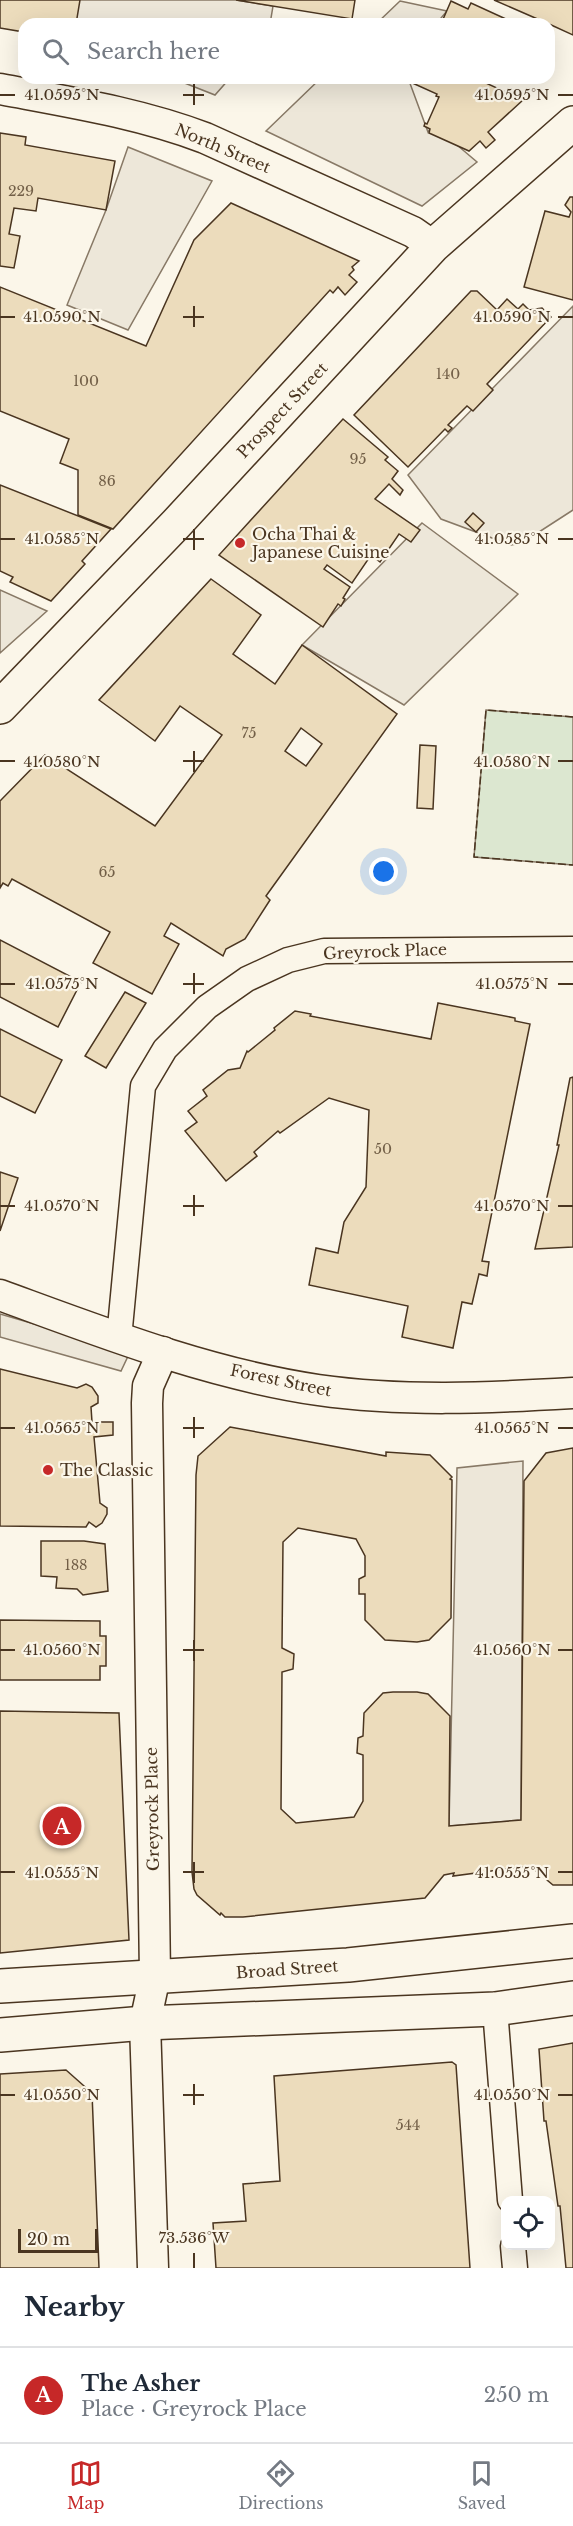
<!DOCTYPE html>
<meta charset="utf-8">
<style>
body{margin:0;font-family:"Libre Baskerville",serif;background:#f6f6f7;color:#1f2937}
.controls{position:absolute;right:18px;bottom:18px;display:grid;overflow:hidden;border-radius:12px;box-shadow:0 6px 24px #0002}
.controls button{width:54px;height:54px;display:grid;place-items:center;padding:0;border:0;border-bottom:2px solid #e0e1e3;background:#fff;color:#1f2937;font:30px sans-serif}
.scale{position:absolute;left:18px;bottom:15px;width:80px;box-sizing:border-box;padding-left:6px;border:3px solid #4a3520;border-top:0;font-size:16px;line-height:21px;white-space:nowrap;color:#4a3520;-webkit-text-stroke:4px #fbf6e9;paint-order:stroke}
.you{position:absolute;left:384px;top:872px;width:21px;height:21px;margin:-15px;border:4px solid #fff;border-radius:50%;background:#1a73e8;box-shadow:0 0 0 9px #1a73e833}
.badge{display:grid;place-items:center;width:39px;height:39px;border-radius:50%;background:#c62828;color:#fff;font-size:20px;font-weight:700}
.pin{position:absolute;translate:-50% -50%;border:3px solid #fff;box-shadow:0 2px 6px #0006}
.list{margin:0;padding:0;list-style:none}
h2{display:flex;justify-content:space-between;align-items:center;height:78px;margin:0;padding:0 24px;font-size:26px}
h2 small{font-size:20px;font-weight:400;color:#747a83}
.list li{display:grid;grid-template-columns:39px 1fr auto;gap:18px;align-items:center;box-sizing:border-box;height:96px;padding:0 24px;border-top:2px solid #e0e1e3}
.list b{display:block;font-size:22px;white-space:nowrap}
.list p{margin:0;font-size:20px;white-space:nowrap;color:#747a83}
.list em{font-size:20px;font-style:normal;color:#747a83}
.icon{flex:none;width:33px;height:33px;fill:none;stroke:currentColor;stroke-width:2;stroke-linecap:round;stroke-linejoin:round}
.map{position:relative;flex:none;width:573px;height:2268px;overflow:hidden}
.search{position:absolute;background:#fff;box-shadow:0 6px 24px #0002;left:18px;right:18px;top:18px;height:66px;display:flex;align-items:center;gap:15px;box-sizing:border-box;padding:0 21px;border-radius:18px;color:#747a83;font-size:22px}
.sheet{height:174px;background:#fff}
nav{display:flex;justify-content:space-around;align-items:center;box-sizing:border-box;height:84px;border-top:2px solid #e0e1e3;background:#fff;font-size:16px;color:#747a83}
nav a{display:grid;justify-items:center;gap:3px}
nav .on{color:#c62828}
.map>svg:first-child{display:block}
.green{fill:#dce7d0;stroke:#887966;stroke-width:1.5}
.parking{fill:#ede7d9;stroke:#887966;stroke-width:1.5}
.building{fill:#ecdcbc;stroke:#4a3520;stroke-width:1.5;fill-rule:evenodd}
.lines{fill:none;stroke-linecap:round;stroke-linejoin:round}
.minor-casing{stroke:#4a3520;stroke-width:27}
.tertiary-casing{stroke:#4a3520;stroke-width:33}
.secondary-casing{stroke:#4a3520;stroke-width:36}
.minor{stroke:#fbf6e9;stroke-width:24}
.tertiary{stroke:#fbf6e9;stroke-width:30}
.secondary{stroke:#fbf6e9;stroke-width:33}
.fence{stroke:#4a3520;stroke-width:1.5;stroke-dasharray:8 3;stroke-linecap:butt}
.ticks{fill:none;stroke:#4a3520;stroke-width:2}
.poi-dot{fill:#c62828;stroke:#fbf6e9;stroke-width:2}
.labels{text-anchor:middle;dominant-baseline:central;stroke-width:4.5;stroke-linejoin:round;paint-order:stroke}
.number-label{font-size:14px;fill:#725f47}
.street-label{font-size:16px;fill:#4a3520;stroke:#fbf6e9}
.poi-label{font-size:16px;fill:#4a3520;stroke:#fbf6e9;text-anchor:start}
.ticks-label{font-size:15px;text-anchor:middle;fill:#4a3520;stroke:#fbf6e9;stroke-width:4.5;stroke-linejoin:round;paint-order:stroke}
</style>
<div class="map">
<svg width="573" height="2268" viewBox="0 0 573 2268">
<rect width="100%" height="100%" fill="#fbf6e9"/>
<!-- green -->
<path class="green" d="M 486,710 L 573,717 L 573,865 L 474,857 Z"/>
<!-- parking -->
<g class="parking">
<path d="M 0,0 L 236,0 L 273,6 L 270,24 L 24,24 Z"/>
<path d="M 400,1 L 447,11 L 436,24 L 376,24 Z"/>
<path d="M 172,78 L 230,78 L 215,95 Z"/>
<path d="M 321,78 L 408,78 L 428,132 L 430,129 L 457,145 L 477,162 L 422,206 L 266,131 Z"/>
<path d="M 128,147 L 212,181 L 128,330 L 67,305 L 106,210 Z"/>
<path d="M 573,306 L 573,510 L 522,543 L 511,545 L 441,519 L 408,475 Z"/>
<path d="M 422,523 L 518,594 L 404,705 L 302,645 Z"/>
<path d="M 0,590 L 47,611 L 0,653 Z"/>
<path d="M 0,1314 L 130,1352 L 121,1371 L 0,1337 Z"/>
<path d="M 523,1461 L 521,1820 L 449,1826 L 457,1468 Z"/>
</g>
<!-- building -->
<g class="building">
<path d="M 0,0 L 80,0 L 76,24 L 24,24 L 24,32 L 0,28 Z"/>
<path d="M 236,0 L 355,0 L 352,19 Z"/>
<path d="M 494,0 L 573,0 L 573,35 L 549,24 Z"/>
<path d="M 451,1 L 468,9 L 471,3 L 517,24 L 441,24 Z"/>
<path d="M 409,78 L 475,78 L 523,100 L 488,132 L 495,140 L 486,148 L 480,141 L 469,151 L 429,133 L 430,129 L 424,126 L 425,123 L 427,124 L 439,97 L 436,96 L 437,94 L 408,81 Z"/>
<path d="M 0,133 L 26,137 L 25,145 L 115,161 L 106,210 L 38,198 L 36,211 L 14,208 L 9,234 L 20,236 L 14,268 L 0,266 Z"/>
<path d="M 570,197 L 573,197 L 573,300 L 524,287 L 545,211 L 569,217 L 571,212 L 565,205 Z"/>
<path d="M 231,203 L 359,261 L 352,267 L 354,270 L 349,275 L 357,282 L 345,295 L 338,287 L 333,293 L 330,290 L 113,529 L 78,515 L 78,470 L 60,463 L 69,439 L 0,411 L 0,287 L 146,346 L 194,240 Z"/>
<path d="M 471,291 L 477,291 L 497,310 L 507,299 L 518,309 L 523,304 L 529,310 L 542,308 L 551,317 L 487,384 L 493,390 L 473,411 L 467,406 L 448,425 L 452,428 L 448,432 L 445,429 L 408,467 L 354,415 Z"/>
<path d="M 343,419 L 388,457 L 385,460 L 398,471 L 392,479 L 403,490 L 400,495 L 389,484 L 375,499 L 420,530 L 411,542 L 399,534 L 380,562 L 371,555 L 352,583 L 327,565 L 324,569 L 350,587 L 343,598 L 345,599 L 341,606 L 338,604 L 323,627 L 219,555 Z"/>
<path d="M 0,485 L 111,529 L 82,561 L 85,564 L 51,601 L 10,582 L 13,577 L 0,571 Z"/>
<path d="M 473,513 L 484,523 L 476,532 L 465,522 Z"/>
<path d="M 211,579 L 261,615 L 233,654 L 275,684 L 302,645 L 397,714 L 266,896 L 270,900 L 245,939 L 226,949 L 223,956 L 171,923 L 164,936 L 179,944 L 152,994 L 93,963 L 110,932 L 12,879 L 8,886 L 3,883 L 0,888 L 0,801 L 45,755 L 155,826 L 222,735 L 180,706 L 155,741 L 99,700 ZM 301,728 L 322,744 L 306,766 L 285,751 Z"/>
<path d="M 420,745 L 436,746 L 433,809 L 417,808 Z"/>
<path d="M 0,940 L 81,982 L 58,1027 L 0,997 Z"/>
<path d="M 125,992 L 146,1003 L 106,1068 L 85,1056 Z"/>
<path d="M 438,1003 L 515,1018 L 515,1021 L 530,1024 L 482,1261 L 489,1262 L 487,1276 L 479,1274 L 472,1304 L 462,1302 L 453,1348 L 402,1337 L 408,1306 L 309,1285 L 316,1248 L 338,1253 L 344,1222 L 366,1187 L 369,1110 L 329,1098 L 280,1133 L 278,1131 L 254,1152 L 257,1156 L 226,1181 L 185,1131 L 197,1122 L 188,1111 L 207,1096 L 203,1090 L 228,1070 L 240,1068 L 247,1051 L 248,1052 L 275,1030 L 274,1028 L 295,1011 L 311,1014 L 310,1016 L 431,1039 Z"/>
<path d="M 0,1029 L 62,1060 L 35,1113 L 0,1096 Z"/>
<path d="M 573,1077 L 573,1247 L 535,1249 L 559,1145 L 557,1145 L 570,1078 Z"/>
<path d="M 0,1172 L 18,1178 L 0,1231 Z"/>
<path d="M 0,1369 L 77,1388 L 86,1384 L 92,1387 L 98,1396 L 98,1403 L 91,1407 L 92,1422 L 113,1422 L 113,1435 L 94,1437 L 100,1503 L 107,1508 L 107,1514 L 102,1523 L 96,1527 L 89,1522 L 86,1527 L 0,1526 Z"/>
<path d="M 230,1427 L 386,1456 L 386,1452 L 430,1455 L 452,1477 L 450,1479 L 452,1480 L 451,1618 L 429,1640 L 417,1642 L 385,1640 L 365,1620 L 365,1594 L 359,1594 L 359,1579 L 365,1576 L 365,1556 L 356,1539 L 298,1528 L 283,1542 L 282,1648 L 294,1654 L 293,1669 L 282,1672 L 281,1809 L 296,1823 L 354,1817 L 363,1801 L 363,1755 L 357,1753 L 358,1738 L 363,1736 L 364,1713 L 383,1693 L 393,1692 L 417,1692 L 428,1694 L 450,1716 L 449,1826 L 521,1820 L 524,1481 L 546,1453 L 573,1448 L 573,1885 L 553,1885 L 530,1866 L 453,1876 L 454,1873 L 444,1875 L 425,1898 L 243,1917 L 225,1917 L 221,1913 L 220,1915 L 197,1895 L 194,1889 L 192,1872 L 196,1475 L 198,1456 Z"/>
<path d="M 41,1541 L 84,1541 L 105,1544 L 108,1591 L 83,1595 L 77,1589 L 56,1588 L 57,1577 L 41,1576 Z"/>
<path d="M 0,1620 L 100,1621 L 100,1636 L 106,1636 L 106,1666 L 100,1666 L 100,1680 L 0,1680 Z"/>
<path d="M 0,1711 L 119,1713 L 129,1940 L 0,1953 Z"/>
<path d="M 573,2043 L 573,2268 L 566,2268 L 560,2206 L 558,2206 L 546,2121 L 544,2121 L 539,2049 Z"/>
<path d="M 452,2062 L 456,2065 L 470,2268 L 216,2268 L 213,2223 L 246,2221 L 243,2184 L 280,2181 L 274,2076 Z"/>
<path d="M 66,2070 L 92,2093 L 99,2268 L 0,2268 L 0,2074 Z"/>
</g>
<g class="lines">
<defs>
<g id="minor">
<path d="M 119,1338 L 143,1086 L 165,1049 L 207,1007 L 247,979 L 288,960 L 324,951 L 573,949"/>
<path d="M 495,2009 L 510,2200"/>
<path d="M 513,2246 L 515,2268"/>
</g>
<g id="tertiary">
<path d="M 0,89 C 69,102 139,113 205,138 L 413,232 L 433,246"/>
<path d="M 0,1295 C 104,1333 209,1374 318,1390 C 403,1402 488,1398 573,1393"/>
<path d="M 153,2268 L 145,2023 L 155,1976 L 147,1403 L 148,1386 L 163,1352"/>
</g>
<g id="secondary">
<path d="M 0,707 L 176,524 L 433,246 L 573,123"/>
<path d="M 0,1986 L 348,1965 L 573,1941"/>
<path d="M 0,2035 L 145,2023 L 495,2009 L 573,1998"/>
</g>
</defs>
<!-- minor casing -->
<use href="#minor" class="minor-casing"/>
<!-- tertiary casing -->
<use href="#tertiary" class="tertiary-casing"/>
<!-- secondary casing -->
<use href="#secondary" class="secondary-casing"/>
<!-- minor -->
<use href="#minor" class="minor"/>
<!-- tertiary -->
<use href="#tertiary" class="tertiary"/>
<!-- secondary -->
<use href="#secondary" class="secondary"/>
<!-- fence -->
<path class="fence" d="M 573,717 L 486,710 L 474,857 L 573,865"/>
</g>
<!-- ticks -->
<path class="ticks" d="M 194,84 L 194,105M 0,95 L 15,95M 183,95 L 204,95M 558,95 L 573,95M 194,306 L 194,327M 0,317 L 15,317M 183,317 L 204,317M 558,317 L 573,317M 194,529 L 194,550M 0,539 L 15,539M 183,539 L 204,539M 558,539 L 573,539M 194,751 L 194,772M 0,761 L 15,761M 183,761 L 204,761M 558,761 L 573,761M 194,973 L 194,994M 0,984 L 15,984M 183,984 L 204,984M 558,984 L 573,984M 194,1195 L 194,1216M 0,1206 L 15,1206M 183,1206 L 204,1206M 558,1206 L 573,1206M 194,1417 L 194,1438M 0,1428 L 15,1428M 183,1428 L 204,1428M 558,1428 L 573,1428M 194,1640 L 194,1661M 0,1650 L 15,1650M 183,1650 L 204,1650M 558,1650 L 573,1650M 194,1862 L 194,1883M 0,1872 L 15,1872M 183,1872 L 204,1872M 558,1872 L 573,1872M 194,2084 L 194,2105M 0,2095 L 15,2095M 183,2095 L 204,2095M 558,2095 L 573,2095M 194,2253 L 194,2268"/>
<!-- markers -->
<g class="poi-dot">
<circle cx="240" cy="543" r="6"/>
<circle cx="48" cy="1470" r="6"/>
</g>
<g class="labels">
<!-- number labels -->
<g class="number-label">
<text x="21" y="191">229</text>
<text x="448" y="374">140</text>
<text x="86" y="381">100</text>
<text x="358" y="459">95</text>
<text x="107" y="481">86</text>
<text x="249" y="733">75</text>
<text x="107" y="872">65</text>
<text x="383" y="1149">50</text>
<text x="76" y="1565">188</text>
<text x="408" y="2125">544</text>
</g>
<!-- street labels -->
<g class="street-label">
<text transform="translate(223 148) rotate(23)">North Street</text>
<text transform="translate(282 410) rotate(-47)">Prospect Street</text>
<text transform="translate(385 951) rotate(-2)">Greyrock Place</text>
<text transform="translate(281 1380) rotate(12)">Forest Street</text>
<text transform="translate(152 1809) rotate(-91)">Greyrock Place</text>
<text transform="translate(287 1969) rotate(-4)">Broad Street</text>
</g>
<!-- poi labels -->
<g class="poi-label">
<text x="252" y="534">Ocha Thai &amp;<tspan x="252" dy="18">Japanese Cuisine</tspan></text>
<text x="60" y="1470">The Classic</text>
</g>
</g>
<g class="ticks-label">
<text x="62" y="100">41.0595°N</text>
<text x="512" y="100">41.0595°N</text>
<text x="62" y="322">41.0590°N</text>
<text x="512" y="322">41.0590°N</text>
<text x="62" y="544">41.0585°N</text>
<text x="512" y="544">41.0585°N</text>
<text x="62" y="767">41.0580°N</text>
<text x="512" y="767">41.0580°N</text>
<text x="62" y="989">41.0575°N</text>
<text x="512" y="989">41.0575°N</text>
<text x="62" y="1211">41.0570°N</text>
<text x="512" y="1211">41.0570°N</text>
<text x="62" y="1433">41.0565°N</text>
<text x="512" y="1433">41.0565°N</text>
<text x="62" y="1655">41.0560°N</text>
<text x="512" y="1655">41.0560°N</text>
<text x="62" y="1878">41.0555°N</text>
<text x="512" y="1878">41.0555°N</text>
<text x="62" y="2100">41.0550°N</text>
<text x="512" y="2100">41.0550°N</text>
<text x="194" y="2243">73.536°W</text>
</g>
</svg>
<div class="controls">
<button><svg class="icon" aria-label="locate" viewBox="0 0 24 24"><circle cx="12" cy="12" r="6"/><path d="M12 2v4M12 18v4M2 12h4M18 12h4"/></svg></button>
</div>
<div class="scale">20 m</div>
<div class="you"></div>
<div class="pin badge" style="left:62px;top:1826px">A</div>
<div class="search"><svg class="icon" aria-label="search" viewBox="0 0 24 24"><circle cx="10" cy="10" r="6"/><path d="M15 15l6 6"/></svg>Search here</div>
</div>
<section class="sheet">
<h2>Nearby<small></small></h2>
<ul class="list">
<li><span class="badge">A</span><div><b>The Asher</b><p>Place · Greyrock Place</p></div><em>250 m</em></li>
</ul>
</section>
<nav>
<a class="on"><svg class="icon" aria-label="map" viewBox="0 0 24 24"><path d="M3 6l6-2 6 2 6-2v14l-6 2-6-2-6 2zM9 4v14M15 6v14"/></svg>Map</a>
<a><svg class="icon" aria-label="directions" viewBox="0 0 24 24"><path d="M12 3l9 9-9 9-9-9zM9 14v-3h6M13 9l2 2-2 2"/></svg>Directions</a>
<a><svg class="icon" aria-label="saved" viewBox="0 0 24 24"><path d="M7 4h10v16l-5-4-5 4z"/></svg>Saved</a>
</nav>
